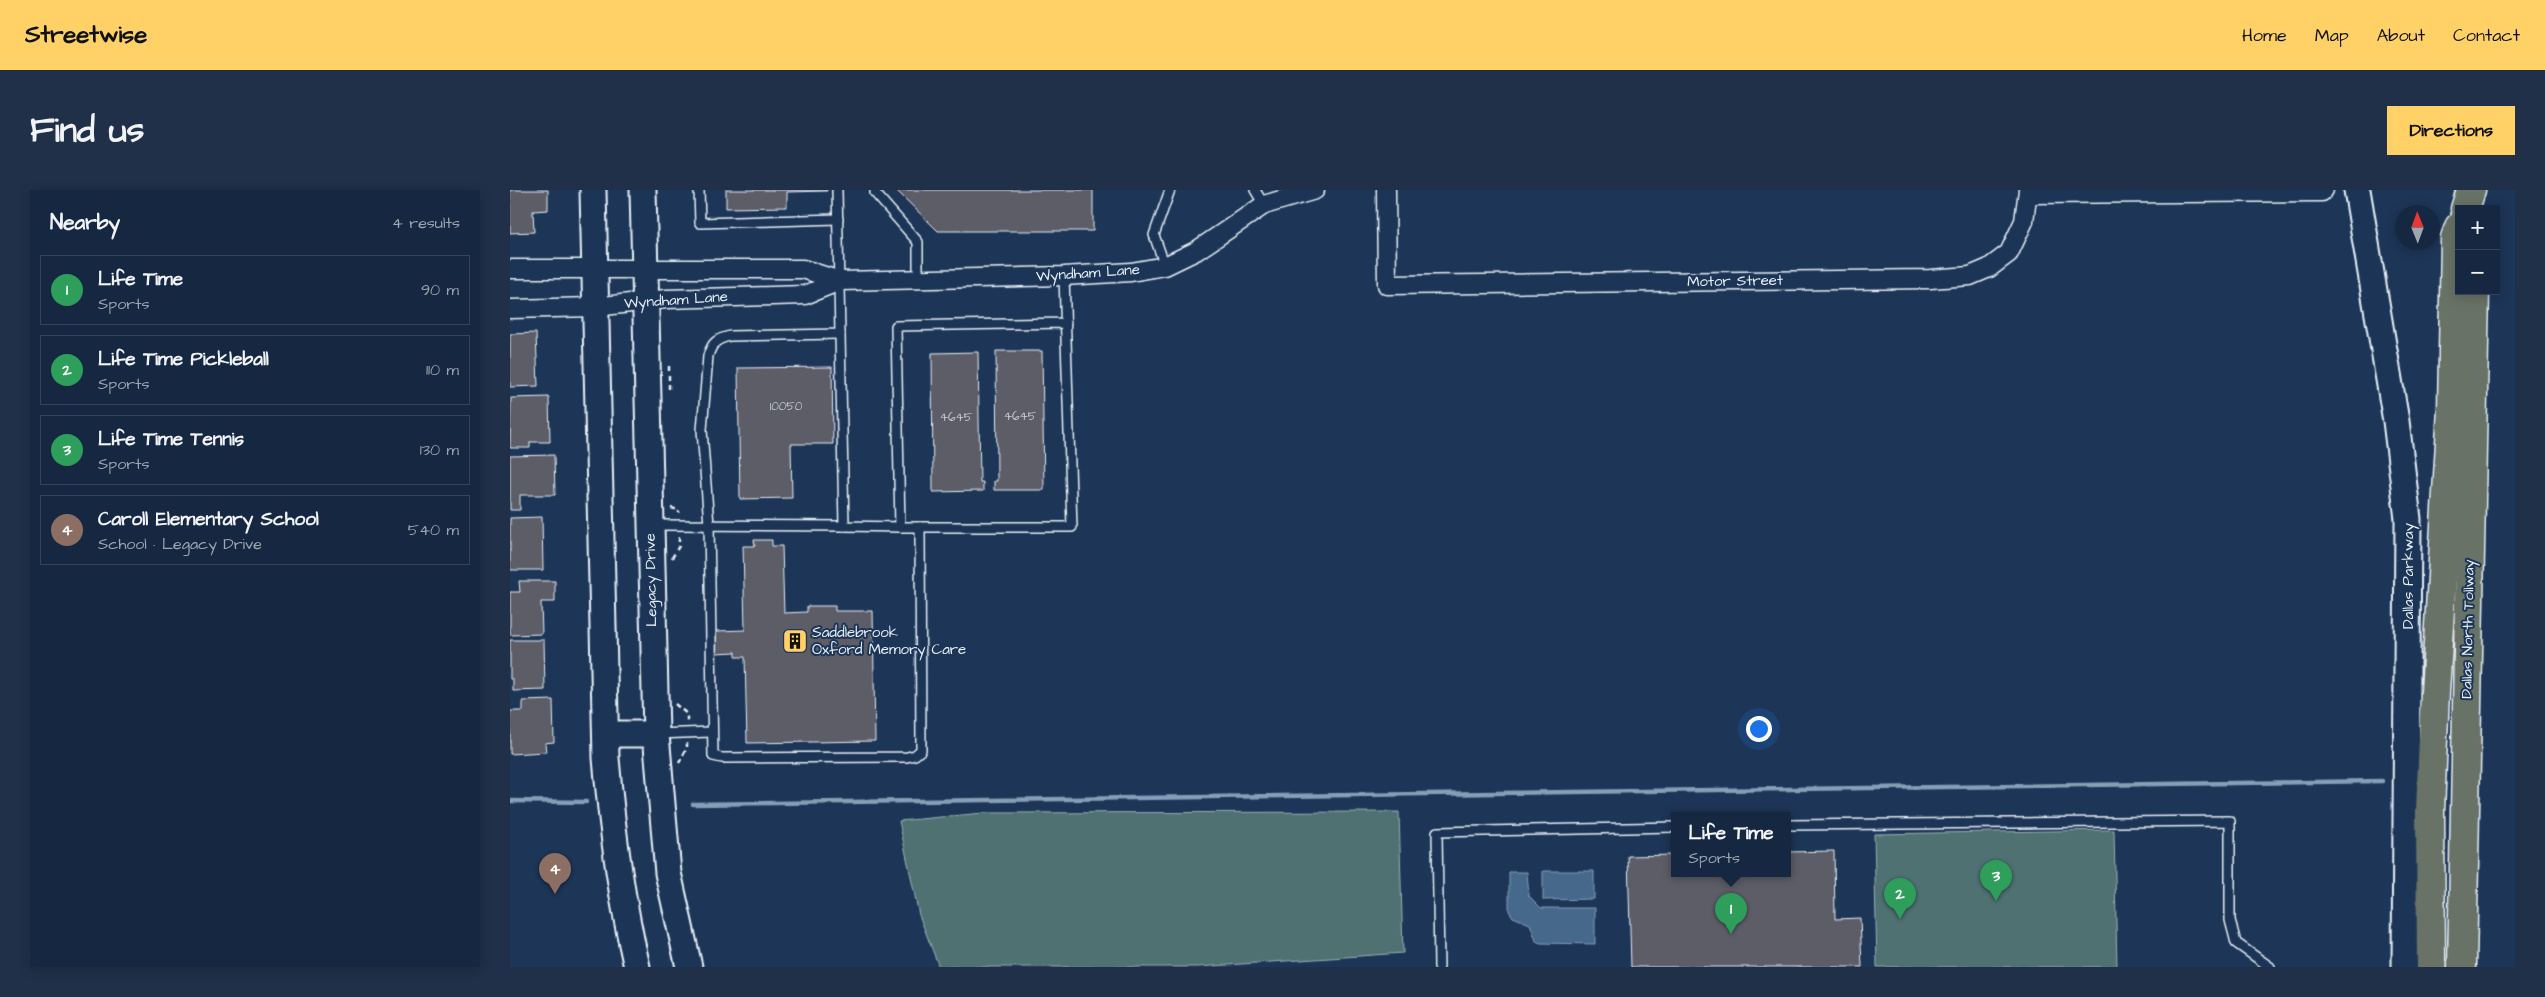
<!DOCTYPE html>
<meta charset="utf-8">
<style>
body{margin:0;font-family:"Architects Daughter",sans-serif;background:#1f3048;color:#f1f3f6}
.controls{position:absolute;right:15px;top:15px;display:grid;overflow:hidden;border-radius:0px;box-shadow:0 2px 12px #0003}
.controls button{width:45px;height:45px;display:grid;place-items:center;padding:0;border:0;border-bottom:1px solid #35445a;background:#162841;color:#f1f3f6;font:25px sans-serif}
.compass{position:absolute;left:1885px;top:15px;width:45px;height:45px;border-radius:50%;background:#162841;box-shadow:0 2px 12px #0003;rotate:359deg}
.you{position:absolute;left:1248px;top:538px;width:18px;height:18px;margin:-12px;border:4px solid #fff;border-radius:50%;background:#1a73e8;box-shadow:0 0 0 8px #1a73e833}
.badge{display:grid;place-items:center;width:32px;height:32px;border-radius:50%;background:#ffd166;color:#fff;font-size:16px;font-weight:700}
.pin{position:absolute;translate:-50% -41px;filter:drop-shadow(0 1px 2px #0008)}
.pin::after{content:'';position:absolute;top:26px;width:18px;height:15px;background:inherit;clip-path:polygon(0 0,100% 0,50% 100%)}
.popup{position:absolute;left:1161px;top:622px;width:120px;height:65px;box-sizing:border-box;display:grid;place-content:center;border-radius:0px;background:#162841;filter:drop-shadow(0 1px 4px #0005);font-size:16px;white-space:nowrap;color:#9ea6b1}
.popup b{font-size:19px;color:#f1f3f6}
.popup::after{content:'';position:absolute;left:50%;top:100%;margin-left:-10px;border:10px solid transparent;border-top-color:#162841}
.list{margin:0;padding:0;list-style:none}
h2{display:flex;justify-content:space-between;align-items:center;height:65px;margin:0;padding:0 20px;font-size:21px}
h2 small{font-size:16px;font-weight:400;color:#9ea6b1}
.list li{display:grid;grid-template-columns:32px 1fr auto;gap:15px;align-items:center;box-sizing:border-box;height:70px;margin:0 10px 10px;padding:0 10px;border:1px solid #35445a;border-radius:0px}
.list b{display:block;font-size:19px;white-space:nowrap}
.list p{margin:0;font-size:16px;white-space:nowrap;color:#9ea6b1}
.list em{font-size:16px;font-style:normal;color:#9ea6b1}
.map{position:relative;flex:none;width:2005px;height:777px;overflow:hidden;border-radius:0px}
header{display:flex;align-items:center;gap:30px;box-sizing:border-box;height:70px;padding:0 25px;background:#ffd166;color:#111}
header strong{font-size:24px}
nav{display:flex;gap:28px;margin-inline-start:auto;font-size:18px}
.intro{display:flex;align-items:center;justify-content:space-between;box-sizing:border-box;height:120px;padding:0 30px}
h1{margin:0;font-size:35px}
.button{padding:12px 22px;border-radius:0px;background:#ffd166;color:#111;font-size:18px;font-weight:700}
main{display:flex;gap:30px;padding:0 30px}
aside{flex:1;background:#162841;border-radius:0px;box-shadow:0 2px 12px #0003}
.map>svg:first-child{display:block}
.green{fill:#4f7172;stroke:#9cb1b5}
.water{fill:#45678b;stroke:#869eb7}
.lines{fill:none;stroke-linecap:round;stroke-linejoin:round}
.stream{stroke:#869eb7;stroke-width:4.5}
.building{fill:#5d5d67;stroke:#e8f1f8}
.service-casing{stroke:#e8f1f8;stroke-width:12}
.minor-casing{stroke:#e8f1f8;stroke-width:21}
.secondary-casing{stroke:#e8f1f8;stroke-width:29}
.motorway-casing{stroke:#e8f1f8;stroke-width:31}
.path{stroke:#e8f1f8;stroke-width:2.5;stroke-dasharray:5 4;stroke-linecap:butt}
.service{stroke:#1d3557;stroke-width:9}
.minor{stroke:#1d3557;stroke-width:18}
.secondary{stroke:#1d3557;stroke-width:25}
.motorway{stroke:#697266;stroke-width:28}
.labels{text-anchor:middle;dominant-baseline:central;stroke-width:4;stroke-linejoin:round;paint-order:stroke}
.number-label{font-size:12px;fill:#c5ccd4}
.street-label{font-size:15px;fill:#e8f1f8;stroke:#1d3557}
.poi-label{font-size:15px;fill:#e8f1f8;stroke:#1d3557;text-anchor:start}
</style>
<header>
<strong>Streetwise</strong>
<nav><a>Home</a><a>Map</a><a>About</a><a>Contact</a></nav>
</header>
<div class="intro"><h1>Find us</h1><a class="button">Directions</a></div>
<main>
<aside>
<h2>Nearby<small>4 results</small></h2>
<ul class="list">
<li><span class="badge" style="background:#2e9e5b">1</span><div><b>Life Time</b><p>Sports</p></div><em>90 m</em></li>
<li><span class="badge" style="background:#2e9e5b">2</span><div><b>Life Time Pickleball</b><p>Sports</p></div><em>110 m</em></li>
<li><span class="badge" style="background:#2e9e5b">3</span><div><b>Life Time Tennis</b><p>Sports</p></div><em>130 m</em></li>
<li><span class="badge" style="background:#8d6e63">4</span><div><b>Caroll Elementary School</b><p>School · Legacy Drive</p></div><em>540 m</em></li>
</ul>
</aside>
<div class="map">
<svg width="2005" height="777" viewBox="0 0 2005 777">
<rect width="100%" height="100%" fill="#1d3557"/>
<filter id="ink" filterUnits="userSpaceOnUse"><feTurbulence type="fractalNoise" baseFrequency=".02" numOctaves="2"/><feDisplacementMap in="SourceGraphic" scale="10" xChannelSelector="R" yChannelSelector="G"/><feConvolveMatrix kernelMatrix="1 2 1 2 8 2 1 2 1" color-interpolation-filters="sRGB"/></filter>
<g filter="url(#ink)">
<!-- green -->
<g class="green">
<path d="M 889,622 L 893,763 L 688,777 L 429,777 L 409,725 L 389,631 L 473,623 Z"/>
<path d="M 1604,640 L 1607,777 L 1367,777 L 1364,644 Z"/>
</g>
<!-- water -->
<g class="water">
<path d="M 1033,681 L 1084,681 L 1084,709 L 1033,710 Z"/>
<path d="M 999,682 L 1017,682 L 1019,706 L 1031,718 L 1085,718 L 1085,754 L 1030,753 L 1026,751 L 1020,734 L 1003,727 L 999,721 Z"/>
</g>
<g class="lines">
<!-- stream -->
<g class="stream">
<path d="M 0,611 L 76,612"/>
<path d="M 183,614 L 1872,591"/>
</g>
</g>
<!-- building -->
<g class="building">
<path d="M 0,0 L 38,0 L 38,20 L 23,21 L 24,42 L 0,43 Z"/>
<path d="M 216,0 L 317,0 L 317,1 L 277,2 L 277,17 L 216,18 Z"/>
<path d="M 386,0 L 583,0 L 583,41 L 428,41 Z"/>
<path d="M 26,143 L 28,196 L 0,197 L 0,144 Z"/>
<path d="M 486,161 L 532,161 L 534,300 L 484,300 L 484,291 L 487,291 Z"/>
<path d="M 468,162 L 470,292 L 473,292 L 473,301 L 423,302 L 422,163 Z"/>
<path d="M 322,177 L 323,254 L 281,254 L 282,308 L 230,309 L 228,178 Z"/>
<path d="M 39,207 L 40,252 L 20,252 L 20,258 L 0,258 L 1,208 Z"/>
<path d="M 44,265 L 45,305 L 10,305 L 10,320 L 0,320 L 0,266 Z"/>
<path d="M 32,327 L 33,380 L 0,380 L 0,328 Z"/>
<path d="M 244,350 L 262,350 L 262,356 L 272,356 L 274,423 L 297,422 L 297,416 L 325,416 L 325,421 L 363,421 L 365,551 L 237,553 L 235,467 L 226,467 L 226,462 L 206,463 L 206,441 L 235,440 L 233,356 L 245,356 Z"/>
<path d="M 9,391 L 45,391 L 45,412 L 31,412 L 32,444 L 0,445 L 0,402 L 10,402 Z"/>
<path d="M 0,450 L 34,450 L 35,500 L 3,501 L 3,489 L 0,489 Z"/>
<path d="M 43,510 L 44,552 L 35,553 L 36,562 L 0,564 L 0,521 L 13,521 L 13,511 Z"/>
<path d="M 1324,661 L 1325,729 L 1350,728 L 1352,777 L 1121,777 L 1118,666 L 1165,665 L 1165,683 L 1277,683 L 1277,662 Z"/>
</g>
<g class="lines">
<defs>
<g id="service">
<path d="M 189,0 L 190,33 L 328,29"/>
<path d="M 327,0 L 330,144 L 220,146 C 206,149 202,153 198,166 L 192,240 L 199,335 L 203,566 L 212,568 L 397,567 L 405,565 L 411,560 L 410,337"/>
<path d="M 365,0 L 365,3 L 408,52 L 408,89"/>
<path d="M 745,0 L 754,15"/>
<path d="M 655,76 L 644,45 L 660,0"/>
<path d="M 554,86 L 562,337 L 390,337 L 386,136 L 556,133"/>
<path d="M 330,144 L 334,336 L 390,337"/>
<path d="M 142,335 L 334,336"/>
<path d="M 147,544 L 201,542"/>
<path d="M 1277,635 L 1720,631 L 1720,730 L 1726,753 L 1760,777"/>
<path d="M 929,777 L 927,642 L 1165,637"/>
</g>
<g id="minor">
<path d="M 876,0 L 877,95 L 1420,89 L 1460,86 L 1479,78 L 1499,63 L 1514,31 L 1518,0"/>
<path d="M 1518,4 L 1812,2 L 1814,0"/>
<path d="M 0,79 L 293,79 L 330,91 L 554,86 L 621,82 L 655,76 L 686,61 L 754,15 L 805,0"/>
<path d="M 0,119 L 85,117 L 156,109 L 295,105 L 330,91"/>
</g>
<g id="secondary">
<path d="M 83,0 L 96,568 C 102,639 111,708 127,777"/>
<path d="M 133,0 L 146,544 L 158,683 L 179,777"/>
<path d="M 1847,0 L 1886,231 L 1898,329 L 1895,777"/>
<path d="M 96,544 L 146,544"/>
</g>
<g id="motorway">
<path d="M 1955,19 L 1961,0"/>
<path d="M 1921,777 L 1920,621 L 1925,502 L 1942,219 L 1945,48 L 1949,37"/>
<path d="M 1952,777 L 1965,101"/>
</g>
</defs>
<!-- service casing -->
<use href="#service" class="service-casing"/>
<!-- minor casing -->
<use href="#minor" class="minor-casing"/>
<!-- secondary casing -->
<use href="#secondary" class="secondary-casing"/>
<!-- motorway casing -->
<use href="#motorway" class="motorway-casing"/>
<!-- path -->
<g class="path">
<path d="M 159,176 L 159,203"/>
<path d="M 161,318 L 169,320 L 169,323"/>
<path d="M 162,368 L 169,356 L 169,346"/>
<path d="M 165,514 L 177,524 L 177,533"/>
<path d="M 169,573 L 177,558 L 177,553"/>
</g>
<!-- service -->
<use href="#service" class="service"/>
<!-- minor -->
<use href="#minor" class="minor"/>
<!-- secondary -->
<use href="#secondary" class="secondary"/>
<!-- motorway -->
<use href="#motorway" class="motorway"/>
</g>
</g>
<!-- icons -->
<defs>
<symbol id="building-square" viewBox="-11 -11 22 22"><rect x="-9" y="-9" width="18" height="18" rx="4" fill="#ffd166" stroke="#1d3557"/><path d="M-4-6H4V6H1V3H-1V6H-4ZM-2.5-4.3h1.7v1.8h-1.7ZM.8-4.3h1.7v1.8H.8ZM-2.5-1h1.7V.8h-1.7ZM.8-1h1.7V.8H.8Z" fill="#111"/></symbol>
</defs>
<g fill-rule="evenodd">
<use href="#building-square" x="271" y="437" width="28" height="28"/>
</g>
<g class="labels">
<!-- number labels -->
<g class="number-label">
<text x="276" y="216">10050</text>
<text x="510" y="226">4645</text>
<text x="446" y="227">4645</text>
</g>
<!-- street labels -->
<g class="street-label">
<text transform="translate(578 83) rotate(-4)">Wyndham Lane</text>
<text transform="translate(1225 91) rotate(-1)">Motor Street</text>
<text transform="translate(166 110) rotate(-4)">Wyndham Lane</text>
<text transform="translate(1898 386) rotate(-90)">Dallas Parkway</text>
<text transform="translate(141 390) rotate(-91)">Legacy Drive</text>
<text transform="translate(1958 439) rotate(-89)">Dallas North Tollway</text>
</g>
<!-- poi labels -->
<g class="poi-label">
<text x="302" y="442">Saddlebrook<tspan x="302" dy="17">Oxford Memory Care</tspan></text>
</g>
</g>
</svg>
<div class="controls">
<button>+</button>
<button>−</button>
</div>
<svg class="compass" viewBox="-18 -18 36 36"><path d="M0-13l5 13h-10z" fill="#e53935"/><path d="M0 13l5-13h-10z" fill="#9ea6b1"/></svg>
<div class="you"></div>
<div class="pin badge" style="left:1221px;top:744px;background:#2e9e5b">1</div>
<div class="popup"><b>Life Time</b>Sports</div>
<div class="pin badge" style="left:1390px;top:729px;background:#2e9e5b">2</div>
<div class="pin badge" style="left:1486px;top:711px;background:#2e9e5b">3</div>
<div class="pin badge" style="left:45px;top:704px;background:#8d6e63">4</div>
</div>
</main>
